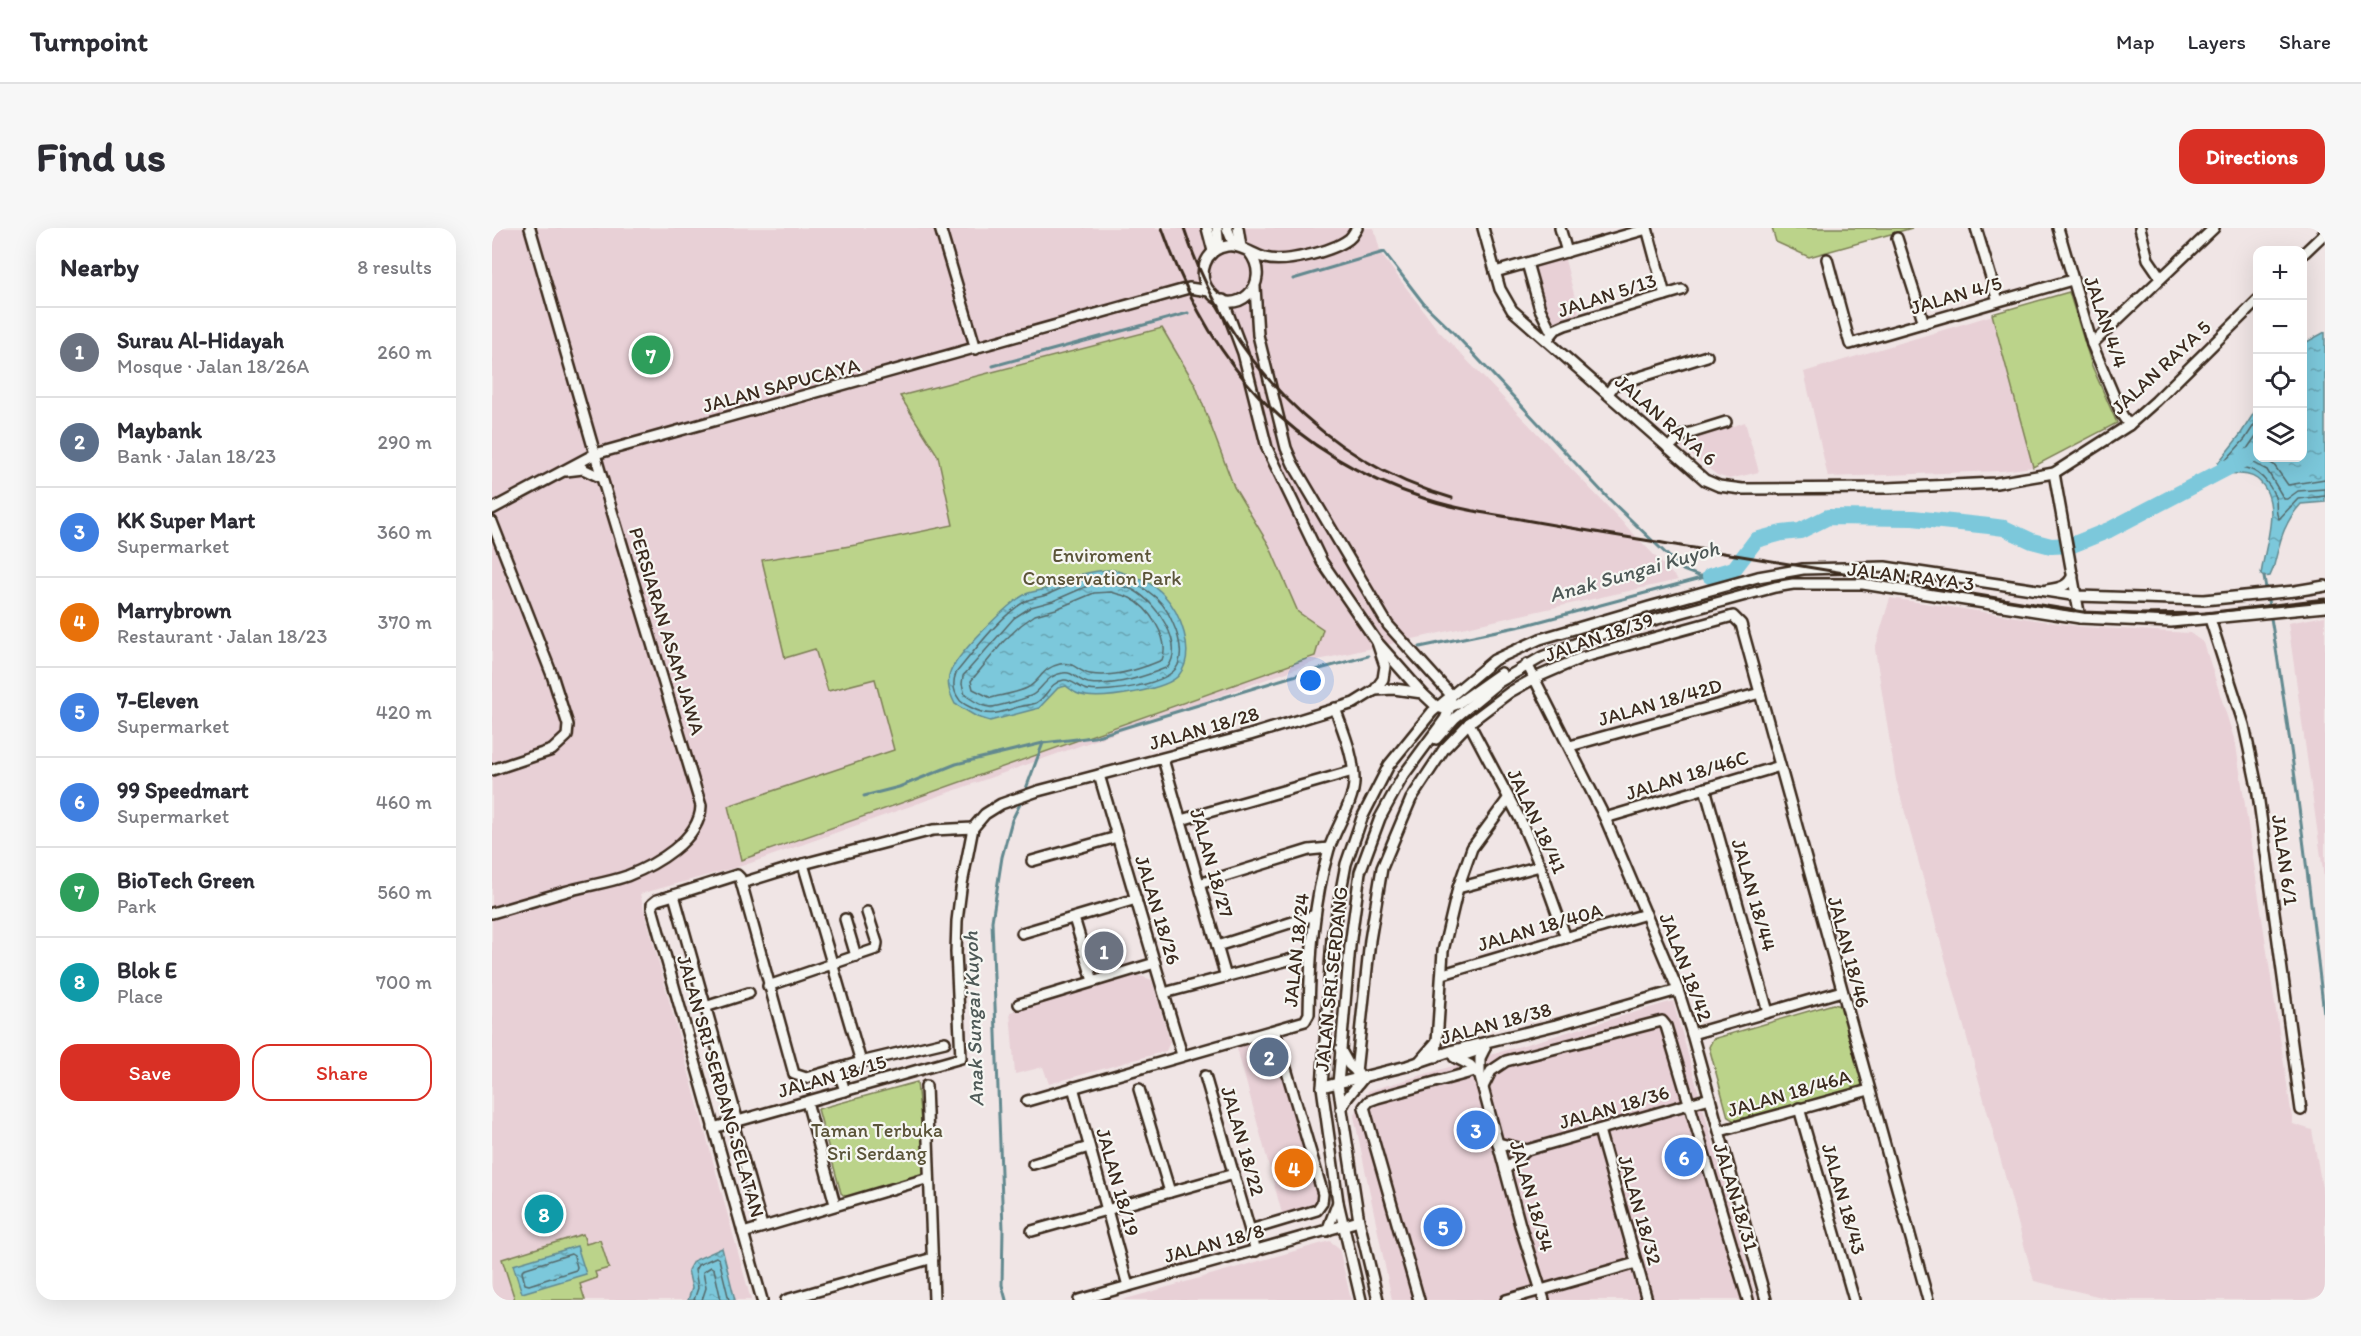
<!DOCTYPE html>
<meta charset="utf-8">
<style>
body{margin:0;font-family:Itim,sans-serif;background:#f7f7f7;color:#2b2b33}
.controls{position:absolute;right:18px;top:18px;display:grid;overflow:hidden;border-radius:12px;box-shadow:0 6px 24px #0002}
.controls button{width:54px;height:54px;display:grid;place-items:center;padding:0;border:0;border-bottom:2px solid #e1e1e2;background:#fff;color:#2b2b33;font:30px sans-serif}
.you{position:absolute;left:819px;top:453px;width:21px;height:21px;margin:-15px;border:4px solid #fff;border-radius:50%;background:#1a73e8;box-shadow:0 0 0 9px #1a73e833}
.badge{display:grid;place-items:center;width:39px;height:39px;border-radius:50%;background:#d93025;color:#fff;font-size:20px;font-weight:700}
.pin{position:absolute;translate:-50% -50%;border:3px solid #fff;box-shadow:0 2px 6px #0006}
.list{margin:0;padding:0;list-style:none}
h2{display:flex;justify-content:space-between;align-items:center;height:78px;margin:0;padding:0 24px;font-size:26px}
h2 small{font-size:20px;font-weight:400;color:#7c7c81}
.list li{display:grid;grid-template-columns:39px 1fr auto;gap:18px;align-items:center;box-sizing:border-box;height:90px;padding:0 24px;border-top:2px solid #e1e1e2}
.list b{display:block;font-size:22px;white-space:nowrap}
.list p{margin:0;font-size:20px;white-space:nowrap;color:#7c7c81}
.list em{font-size:20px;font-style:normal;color:#7c7c81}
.actions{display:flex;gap:12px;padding:18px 24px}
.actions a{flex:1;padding:14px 0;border:2px solid #d93025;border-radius:18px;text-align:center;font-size:21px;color:#d93025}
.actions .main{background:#d93025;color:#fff}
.icon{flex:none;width:33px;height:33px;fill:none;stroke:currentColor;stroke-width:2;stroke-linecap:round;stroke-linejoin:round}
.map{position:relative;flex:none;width:1833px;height:1072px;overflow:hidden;border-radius:18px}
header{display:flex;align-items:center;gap:36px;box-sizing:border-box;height:84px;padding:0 30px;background:#fff;border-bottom:2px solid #e1e1e2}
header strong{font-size:28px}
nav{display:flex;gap:33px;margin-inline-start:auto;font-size:21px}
.intro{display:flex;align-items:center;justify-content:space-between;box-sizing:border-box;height:144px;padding:0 36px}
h1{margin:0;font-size:42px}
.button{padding:15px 27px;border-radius:18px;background:#d93025;color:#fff;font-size:21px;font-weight:700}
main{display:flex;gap:36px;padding:0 36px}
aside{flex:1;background:#fff;border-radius:18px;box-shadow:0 6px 24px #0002}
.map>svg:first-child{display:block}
.built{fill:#e8d0d6}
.park{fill:#bbd38a;stroke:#7b7e54;stroke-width:1.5}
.water{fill:url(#water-ripples);stroke:#62898f;stroke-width:1.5}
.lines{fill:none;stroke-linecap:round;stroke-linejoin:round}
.shore{stroke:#55696a;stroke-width:1.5}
.stream{stroke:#62898f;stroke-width:3}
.river{stroke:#7cc8db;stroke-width:16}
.minor-casing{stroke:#3b2a1e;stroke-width:14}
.minor{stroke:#f6f6f2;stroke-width:9}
.rail{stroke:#3b2a1e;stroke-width:3}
.labels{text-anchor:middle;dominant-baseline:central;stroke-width:4.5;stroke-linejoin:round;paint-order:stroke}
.street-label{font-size:20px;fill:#3b2a1e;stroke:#f6f6f2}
.park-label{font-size:20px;fill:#5b5439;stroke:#f6f6f2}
.water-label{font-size:21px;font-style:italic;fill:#4e5957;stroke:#f6f6f2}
</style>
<header>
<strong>Turnpoint</strong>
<nav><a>Map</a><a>Layers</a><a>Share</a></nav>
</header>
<div class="intro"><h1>Find us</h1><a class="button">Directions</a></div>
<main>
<aside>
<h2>Nearby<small>8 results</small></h2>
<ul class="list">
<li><span class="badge" style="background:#6b7280">1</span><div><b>Surau Al-Hidayah</b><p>Mosque · Jalan 18/26A</p></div><em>260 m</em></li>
<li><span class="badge" style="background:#5c6f8a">2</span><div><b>Maybank</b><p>Bank · Jalan 18/23</p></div><em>290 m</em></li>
<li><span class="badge" style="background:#3f7fe0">3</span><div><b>KK Super Mart</b><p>Supermarket</p></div><em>360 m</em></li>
<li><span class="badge" style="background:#e8710a">4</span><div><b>Marrybrown</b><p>Restaurant · Jalan 18/23</p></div><em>370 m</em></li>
<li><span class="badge" style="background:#3f7fe0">5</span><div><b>7-Eleven</b><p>Supermarket</p></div><em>420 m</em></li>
<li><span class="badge" style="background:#3f7fe0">6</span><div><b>99 Speedmart</b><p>Supermarket</p></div><em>460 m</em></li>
<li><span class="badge" style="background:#2e9e5b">7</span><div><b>BioTech Green</b><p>Park</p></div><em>560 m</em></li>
<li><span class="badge" style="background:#0f9aa8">8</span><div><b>Blok E</b><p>Place</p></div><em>700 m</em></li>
</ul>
<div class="actions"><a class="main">Save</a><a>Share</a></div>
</aside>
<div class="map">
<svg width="1833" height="1072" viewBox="0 0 1833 1072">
<defs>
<pattern id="water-ripples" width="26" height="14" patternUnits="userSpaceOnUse" patternTransform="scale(1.5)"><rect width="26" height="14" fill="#7cc8db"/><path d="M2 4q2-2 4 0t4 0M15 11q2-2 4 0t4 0" fill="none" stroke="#67a3b1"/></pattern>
</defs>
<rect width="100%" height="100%" fill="#f0e5e5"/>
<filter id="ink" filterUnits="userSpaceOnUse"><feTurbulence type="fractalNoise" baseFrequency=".0167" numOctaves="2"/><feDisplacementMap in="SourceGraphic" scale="12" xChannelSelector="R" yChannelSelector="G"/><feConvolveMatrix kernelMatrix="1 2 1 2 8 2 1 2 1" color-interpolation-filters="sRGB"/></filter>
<g filter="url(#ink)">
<!-- built -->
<g class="built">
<path d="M 0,0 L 882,0 L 889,26 L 945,101 L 1186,352 L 831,431 L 253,637 L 148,666 L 259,1072 L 0,1072 Z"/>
<path d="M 1072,28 L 1088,89 L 1059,98 L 1055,93 L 1039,37 Z"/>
<path d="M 1577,64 L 1600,138 L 1625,195 L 1541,239 L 1510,243 L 1336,249 L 1312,144 Z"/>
<path d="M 1253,194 L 1267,244 L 1237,251 L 1225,247 L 1186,217 Z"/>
<path d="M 1398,370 L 1592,399 L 1698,405 L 1712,415 L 1744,517 L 1801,896 L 1820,902 L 1833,977 L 1833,1067 L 1814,1072 L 1622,1072 L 1542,1053 L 1404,552 L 1383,421 Z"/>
<path d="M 1833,388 L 1833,657 L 1796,395 Z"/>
<path d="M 646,747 L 660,752 L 678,814 L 674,823 L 557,856 L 551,839 L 523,846 L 518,784 Z"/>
<path d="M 1181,773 L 1265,1072 L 900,1072 L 862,888 L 876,863 Z"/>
<path d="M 781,807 L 828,966 L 827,973 L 823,979 L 791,989 L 744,817 Z"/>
<path d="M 838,1013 L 847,1020 L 859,1072 L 630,1072 Z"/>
</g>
<!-- park -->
<g class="park">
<path d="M 1280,0 L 1420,0 L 1317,29 L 1284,14 Z"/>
<path d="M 1577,64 L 1600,138 L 1625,195 L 1541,239 L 1500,86 Z"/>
<path d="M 670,100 L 703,156 L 742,259 L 777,317 L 806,384 L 831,401 L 823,428 L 249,632 L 236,578 L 402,522 L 383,451 L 336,463 L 323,421 L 293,430 L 270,332 L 364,317 L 461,297 L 446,228 L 408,168 Z"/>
<path d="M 167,114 L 173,134 L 151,140 L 145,120 Z"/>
<path d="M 1341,776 L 1350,778 L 1372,851 L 1368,860 L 1246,895 L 1236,889 L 1217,819 L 1221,811 Z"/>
<path d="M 425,854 L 434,943 L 430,948 L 355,970 L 349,965 L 326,881 Z"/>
<path d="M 91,1006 L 94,1016 L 108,1012 L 117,1040 L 103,1044 L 105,1050 L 88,1056 L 93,1072 L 23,1072 L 10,1031 Z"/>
</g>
<!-- water -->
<g class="water">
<path d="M 1833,104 L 1833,274 L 1809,276 C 1790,297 1788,315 1781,341 L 1778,348 L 1772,349 L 1769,347 C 1772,319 1792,273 1765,251 C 1754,243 1740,248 1728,243 L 1726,235 L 1748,207 L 1765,180 L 1766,230 L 1810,230 L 1811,116 Z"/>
<path d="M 622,342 C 640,348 658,352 671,366 C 688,384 705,425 687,447 C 675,462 613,471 594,468 C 585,467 581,463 574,458 L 566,460 L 547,480 L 498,493 L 485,489 L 463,476 C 458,466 454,456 458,445 C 464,427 517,374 534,366 C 541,363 550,363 556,360 C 580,349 595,342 622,342 Z"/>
<path d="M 85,1018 L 94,1046 L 30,1065 L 21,1037 Z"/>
<path d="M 230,1020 L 243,1072 L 196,1072 L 200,1060 L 196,1042 L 201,1033 Z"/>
</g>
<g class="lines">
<!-- shore -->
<g class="shore">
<path d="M 1766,191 L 1753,211 L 1734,232 L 1734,238 C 1742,242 1749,238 1757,241 C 1770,245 1781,260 1784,273 C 1785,279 1783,285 1787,291 L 1806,271 L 1833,268"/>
<path d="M 1766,205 L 1748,231 L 1760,234 L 1775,242 L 1792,271 L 1795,271 L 1806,263 L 1833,261"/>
<path d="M 1771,230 L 1782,237 L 1796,257 L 1833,251"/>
<path d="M 621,348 C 647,356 669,366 680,393 C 686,406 692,423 686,437 C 677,457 616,465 596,462 C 587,461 580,451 572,452 C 558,454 555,469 544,475 C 539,477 531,478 526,479 C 506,485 498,490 478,479 C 474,477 469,475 467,471 C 461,463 461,453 464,445 C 483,422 511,384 536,372 C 543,369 552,369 559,365 C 581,355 595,348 621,348 Z"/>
<path d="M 620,355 C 627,358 636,359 643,363 C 664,375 693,415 676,439 C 652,449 622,459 596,455 C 586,453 581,443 571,445 C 556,447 552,458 542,466 C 537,470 505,479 498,479 C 490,479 480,472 473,467 L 470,456 L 471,448 L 522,390 L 539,379 L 561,373 L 600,356 Z"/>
<path d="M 619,364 C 625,366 632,367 638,370 C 656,379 679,410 670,432 C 649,441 621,450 598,446 C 586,444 582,433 568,436 C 549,440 549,453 535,460 C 525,465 510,467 499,470 L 481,461 L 479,453 L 512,413 L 529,397 L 543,387 L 564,381 L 602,365 Z"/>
<path d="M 79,1026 L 82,1028 L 85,1039 L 84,1042 L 37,1057 L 33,1056 L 30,1044 L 31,1041 Z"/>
<path d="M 202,1072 L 206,1060 L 203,1042 L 206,1037 L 224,1029 L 227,1031 L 237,1072"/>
<path d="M 210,1072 L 214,1060 L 211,1044 L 219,1039 L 222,1041 L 229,1072"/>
</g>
<!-- stream -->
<g class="stream">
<path d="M 801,51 L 892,24 L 932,76 L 960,103 L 1115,269 L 1191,342 L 1207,348 L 1218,348"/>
<path d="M 501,138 L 696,85"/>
<path d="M 1772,349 C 1798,497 1816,646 1833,794"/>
<path d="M 928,419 L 1034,397 L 1213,349"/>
<path d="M 532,566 L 551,515"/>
<path d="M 372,568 L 407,559 L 464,536 L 551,515 L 602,509 L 798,449 L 876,428"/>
<path d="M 514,1072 L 510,1057 L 511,1001 L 500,693 L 510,629 L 520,592 L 530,572"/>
</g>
<!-- river -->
<path class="river" d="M 1218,348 L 1242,341 L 1264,312 L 1290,305 L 1308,303 L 1336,289 L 1421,290 L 1497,298 L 1512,300 L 1540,313 L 1559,318 L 1580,317 L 1617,302 L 1766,224"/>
<defs>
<g id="minor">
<path d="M 448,0 L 484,121"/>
<path d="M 715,0 L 721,23"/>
<path d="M 725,0 L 727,20"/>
<path d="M 735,0 L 742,17"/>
<path d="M 746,0 L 749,19"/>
<path d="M 991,0 L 1008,61 L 1020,82 L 1213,252 L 1227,258 L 1250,261 L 1395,260 L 1504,255 L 1562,245 L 1637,197 L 1664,173 L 1766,72"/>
<path d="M 1068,0 L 1075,24"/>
<path d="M 1155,0 L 1173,67"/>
<path d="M 1484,0 L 1506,73"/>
<path d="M 1566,0 L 1600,116 L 1630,187 L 1637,197"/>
<path d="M 1648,0 L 1656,31 L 1669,50"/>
<path d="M 1405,10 L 1432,95"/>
<path d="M 757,24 C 783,57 741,92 718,64 C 704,47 713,21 735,18 C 749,16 761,27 773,30 C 792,36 841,23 857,11 C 861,8 862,4 865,0"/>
<path d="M 1810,27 L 1833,5"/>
<path d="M 1335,31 L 1358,116 L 1580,52"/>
<path d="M 1035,35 L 1048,81 L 1060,105"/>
<path d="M 1003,44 L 1155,1"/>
<path d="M 763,59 L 766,107 L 794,220 L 801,236 L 896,397 L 959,467 L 958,479 L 953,491 L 911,548 L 888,590 L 868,644 L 858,718 L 846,856 L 867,993 L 886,1072"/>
<path d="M 731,72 L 751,125 L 775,220 L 830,334 L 885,414 L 930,465 L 945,479 L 952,481 L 965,476 L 1009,445"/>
<path d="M 1055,112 L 1064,101 L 1073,97 L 1190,62"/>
<path d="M 1600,116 L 1722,0"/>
<path d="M 1116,166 L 1122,157 L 1215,128"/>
<path d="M 1176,220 L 1189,208 L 1234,194"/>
<path d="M 74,243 L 91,241 L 110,250"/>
<path d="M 1562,245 L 1588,390"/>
<path d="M 0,281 L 103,226 L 697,60 L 717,63"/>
<path d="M 0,294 L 60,447 L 76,497 L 75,508 L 60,522 L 0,542"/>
<path d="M 1555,362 C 1567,360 1576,359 1581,347"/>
<path d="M 1718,391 L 1752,497 L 1765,559 L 1809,882"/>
<path d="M 1035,436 L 1113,590 L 1186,762 L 1200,806 L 1274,1072"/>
<path d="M 883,462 L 902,461 L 930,465"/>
<path d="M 977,495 L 1029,593 L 1048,638 L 1074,710"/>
<path d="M 944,511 L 963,490 L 1007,454 L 1050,429 L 1103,408 L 1283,359 L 1301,356 L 1371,356 L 1588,390 L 1679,394 L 1833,379"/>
<path d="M 1078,518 L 1268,465"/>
<path d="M 671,531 L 734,749"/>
<path d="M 607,547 L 690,827"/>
<path d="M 1213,560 L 1276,784"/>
<path d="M 1113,590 L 1288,538"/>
<path d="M 689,592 L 861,543"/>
<path d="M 540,633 L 625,609"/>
<path d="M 311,636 L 369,834"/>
<path d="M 250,655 L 311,636 L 441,602 L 481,600"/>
<path d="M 707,656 L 817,622 L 837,620"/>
<path d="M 966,660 L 1048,638"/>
<path d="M 182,667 L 165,672 L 160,676 L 160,680 L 270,1072"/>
<path d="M 0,685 C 24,678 48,671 72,664 C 92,658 115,655 135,648 C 163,637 208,612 209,578 L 110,250 L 38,0"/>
<path d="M 582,690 L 601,753"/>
<path d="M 353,691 L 364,728"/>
<path d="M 530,705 L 644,671"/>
<path d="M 725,718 L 823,687"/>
<path d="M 951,746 L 1154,686"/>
<path d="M 276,758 L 384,721 L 385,715 L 375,684"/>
<path d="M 672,765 L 819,726"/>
<path d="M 527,776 L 663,735"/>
<path d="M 213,779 L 257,765"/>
<path d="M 1200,806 L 1350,763"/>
<path d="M 993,820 L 988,830 L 988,849 L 1028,997 L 1052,1072"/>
<path d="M 848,821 L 857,837 L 866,845"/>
<path d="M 944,829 L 951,723 L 966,660 L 980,620 L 1016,571"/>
<path d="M 962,829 L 978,837 L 987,847"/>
<path d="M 964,830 L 993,820"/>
<path d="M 926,835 L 946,812"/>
<path d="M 346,841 L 353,863"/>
<path d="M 864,844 L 878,712 L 890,640 L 919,571 L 952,521 L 977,495 L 1018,464 L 1043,450 L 1089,430 L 1241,388 L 1249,396 L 1436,1072"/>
<path d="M 713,848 L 764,1023"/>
<path d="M 434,858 L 442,1072"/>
<path d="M 581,859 L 636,1058"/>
<path d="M 830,859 L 915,838 L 962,822 L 1064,797 L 1186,762"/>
<path d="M 991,859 L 999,843 L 1014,833 L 1170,793 L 1174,798 L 1256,1072"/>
<path d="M 647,861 L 678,964"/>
<path d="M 535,873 L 813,793 L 817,786 C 818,730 821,675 837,621 C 843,601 863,572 862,552 C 862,528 851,503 843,480"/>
<path d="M 315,874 L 343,976"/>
<path d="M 1307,880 L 1362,1072"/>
<path d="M 849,881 L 855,870 L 872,849"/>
<path d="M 246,894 L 182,667 L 245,647 L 248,650 L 302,846 L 314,850 L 369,834 L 453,814"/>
<path d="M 241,895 L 270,998"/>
<path d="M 221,900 L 469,830 L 464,724 L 465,693 L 469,661 L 481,600 L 493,586 L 509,576 L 546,563 L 758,507 L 862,475 L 883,462 L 891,451 L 893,438 L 885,414"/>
<path d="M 1107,902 L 1155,1072"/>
<path d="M 1228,903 L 1377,862"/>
<path d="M 1006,915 L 1035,922"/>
<path d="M 541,936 L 597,919"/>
<path d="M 1013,942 L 1035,922 L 1218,870"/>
<path d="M 758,1002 L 825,982 L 830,975 L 831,966 L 783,803"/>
<path d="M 540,1003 L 742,946"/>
<path d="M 835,1003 L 846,974"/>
<path d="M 251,1005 L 437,950"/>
<path d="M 294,1072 L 441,1030"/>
<path d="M 587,1072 L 867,993"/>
<path d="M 869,1072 L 846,974 L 830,859 L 840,710 L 854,636 L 870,590 L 897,537 L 940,484 L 1002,432 L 1048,411 L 1157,379 L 1266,349 L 1311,341 L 1393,339 L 1586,368 L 1712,372 L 1803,363 L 1833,358"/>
<path d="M 927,1072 L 872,879 L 877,873 L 885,870 L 983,843"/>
<path d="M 1014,1072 L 1144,1035"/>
</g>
</defs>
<!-- minor casing -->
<use href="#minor" class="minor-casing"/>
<!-- minor -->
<use href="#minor" class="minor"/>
<!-- rail -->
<g class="rail">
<path d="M 670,0 C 718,136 795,225 934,271 C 965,281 997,286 1028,291 C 1088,302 1147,311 1207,321 C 1335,342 1463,364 1591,384 L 1648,386 L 1713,385 L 1833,371"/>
<path d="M 692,0 C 733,127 830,233 960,270"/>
</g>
</g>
</g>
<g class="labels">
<!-- street labels -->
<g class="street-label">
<text transform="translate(1115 67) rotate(-18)">JALAN 5/13</text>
<text transform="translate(1464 67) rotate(-16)">JALAN 4/5</text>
<text transform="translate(1614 94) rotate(71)">JALAN 4/4</text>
<text transform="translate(1669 139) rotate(-43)">JALAN RAYA 5</text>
<text transform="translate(289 157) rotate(-15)">JALAN SAPUCAYA</text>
<text transform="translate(1174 192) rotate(41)">JALAN RAYA 6</text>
<text transform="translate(1419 348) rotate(7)">JALAN RAYA 3</text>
<text transform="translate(175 403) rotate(73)">PERSIARAN ASAM JAWA</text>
<text transform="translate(1107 409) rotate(-19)">JALAN 18/39</text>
<text transform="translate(1168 474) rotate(-16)">JALAN 18/42D</text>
<text transform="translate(712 500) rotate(-16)">JALAN 18/28</text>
<text transform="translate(1195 547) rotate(-17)">JALAN 18/46C</text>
<text transform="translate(1045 593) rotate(65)">JALAN 18/41</text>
<text transform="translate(1793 632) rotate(82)">JALAN 6/1</text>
<text transform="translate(720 635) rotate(74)">JALAN 18/27</text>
<text transform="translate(1262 667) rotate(74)">JALAN 18/44</text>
<text transform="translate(666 682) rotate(73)">JALAN 18/26</text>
<text transform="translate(1048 699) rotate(-16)">JALAN 18/40A</text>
<text transform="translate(804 722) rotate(-84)">JALAN 18/24</text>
<text transform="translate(1357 724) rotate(75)">JALAN 18/46</text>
<text transform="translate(1194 739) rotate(69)">JALAN 18/42</text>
<text transform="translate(839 751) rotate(-84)">JALAN SRI SERDANG</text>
<text transform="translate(1004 795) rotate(-15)">JALAN 18/38</text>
<text transform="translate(340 848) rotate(-16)">JALAN 18/15</text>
<text transform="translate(229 858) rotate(74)">JALAN SRI SERDANG SELATAN</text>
<text transform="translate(1297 865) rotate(-16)">JALAN 18/46A</text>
<text transform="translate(1122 879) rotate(-16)">JALAN 18/36</text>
<text transform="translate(751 913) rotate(74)">JALAN 18/22</text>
<text transform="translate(626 954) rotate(74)">JALAN 18/19</text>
<text transform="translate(1040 968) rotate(74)">JALAN 18/34</text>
<text transform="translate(1244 969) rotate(73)">JALAN 18/31</text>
<text transform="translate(1352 971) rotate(74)">JALAN 18/43</text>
<text transform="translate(1148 982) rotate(74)">JALAN 18/32</text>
<text transform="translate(722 1015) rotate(-15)">JALAN 18/8</text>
</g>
<!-- park labels -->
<g class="park-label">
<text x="610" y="327">Enviroment<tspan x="610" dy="23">Conservation Park</tspan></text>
<text x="385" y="902">Taman Terbuka<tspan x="385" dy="23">Sri Serdang</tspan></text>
</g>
<!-- water labels -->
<g class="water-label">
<text transform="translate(1142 343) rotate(-16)">Anak Sungai Kuyoh</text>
<text transform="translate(481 791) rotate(-92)">Anak Sungai Kuyoh</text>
</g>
</g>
</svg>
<div class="controls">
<button>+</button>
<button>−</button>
<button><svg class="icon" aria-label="locate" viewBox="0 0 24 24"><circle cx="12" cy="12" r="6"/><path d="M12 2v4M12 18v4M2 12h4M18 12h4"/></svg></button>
<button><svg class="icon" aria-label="layers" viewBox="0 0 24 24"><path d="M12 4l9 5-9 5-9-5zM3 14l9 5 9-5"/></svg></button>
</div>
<div class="you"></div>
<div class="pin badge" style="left:612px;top:723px;background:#6b7280">1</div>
<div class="pin badge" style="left:777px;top:829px;background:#5c6f8a">2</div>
<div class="pin badge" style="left:984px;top:902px;background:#3f7fe0">3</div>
<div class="pin badge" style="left:802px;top:940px;background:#e8710a">4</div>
<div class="pin badge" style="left:951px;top:999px;background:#3f7fe0">5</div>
<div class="pin badge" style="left:1192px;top:929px;background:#3f7fe0">6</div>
<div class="pin badge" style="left:159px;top:127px;background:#2e9e5b">7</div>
<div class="pin badge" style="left:52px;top:986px;background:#0f9aa8">8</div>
</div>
</main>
